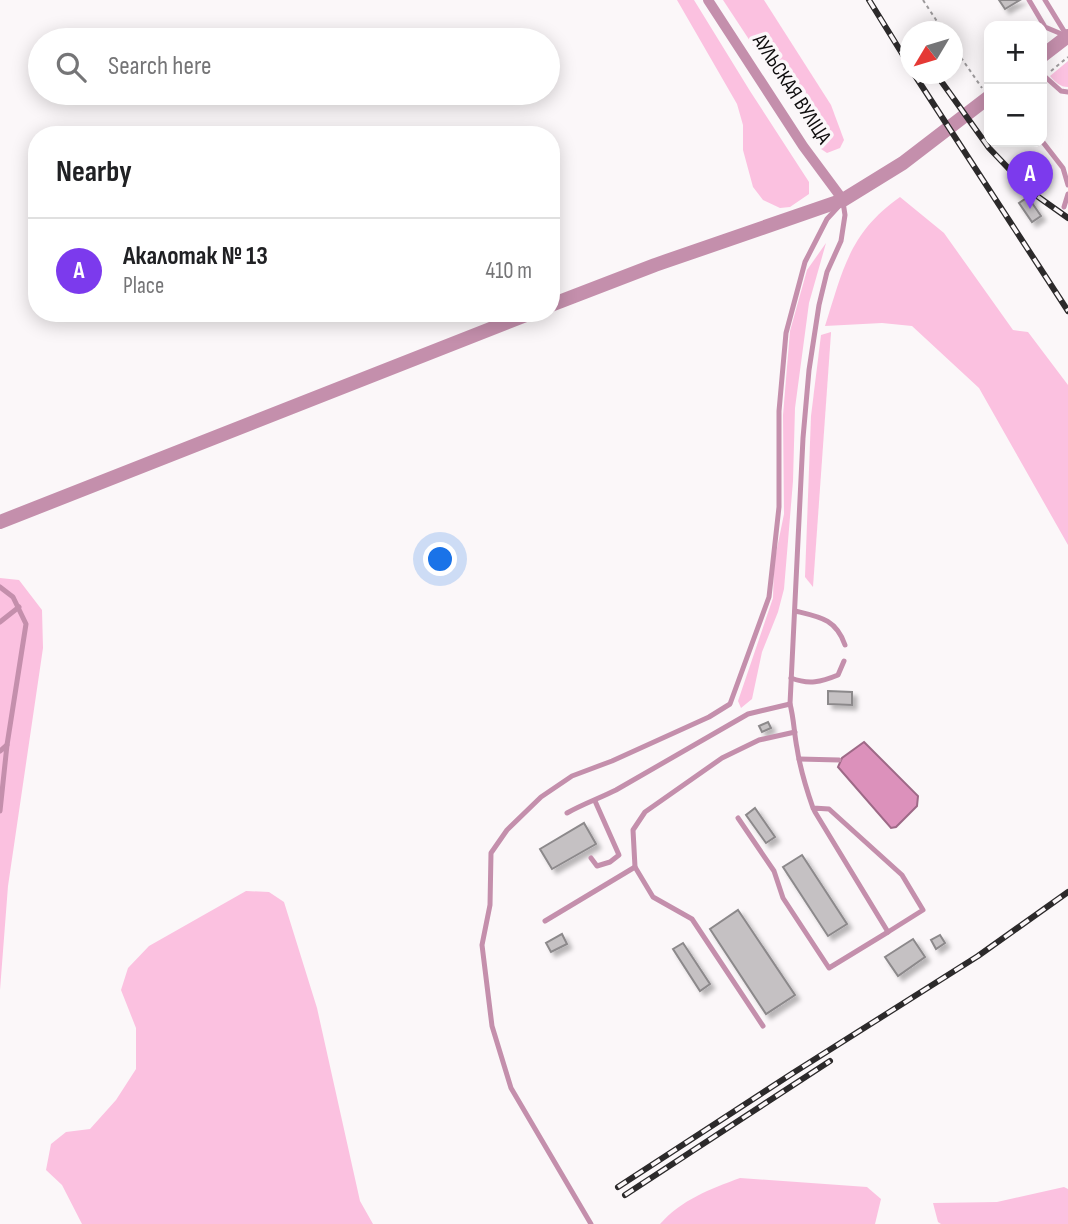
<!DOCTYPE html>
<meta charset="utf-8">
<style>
body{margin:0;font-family:"Sofia Sans Condensed",sans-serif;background:#f6f6f6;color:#202124}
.controls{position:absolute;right:21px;top:21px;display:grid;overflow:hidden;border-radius:14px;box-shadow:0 4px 18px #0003}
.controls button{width:63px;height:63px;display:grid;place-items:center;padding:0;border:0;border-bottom:2px solid #e0e0e0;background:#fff;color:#202124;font:35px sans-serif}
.compass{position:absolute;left:900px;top:21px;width:63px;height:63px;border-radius:50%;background:#fff;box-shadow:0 4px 18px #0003;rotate:232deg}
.you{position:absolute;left:441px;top:560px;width:24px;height:24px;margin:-18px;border:5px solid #fff;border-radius:50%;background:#1a73e8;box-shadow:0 0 0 10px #1a73e833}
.badge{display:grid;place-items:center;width:46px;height:46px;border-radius:50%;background:#7c3aed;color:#fff;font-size:23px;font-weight:700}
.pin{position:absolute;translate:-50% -58px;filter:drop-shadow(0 2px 4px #0008)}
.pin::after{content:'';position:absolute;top:37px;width:24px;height:21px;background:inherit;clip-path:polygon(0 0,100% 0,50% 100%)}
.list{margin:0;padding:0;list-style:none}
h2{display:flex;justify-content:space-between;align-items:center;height:91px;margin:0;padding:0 28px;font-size:30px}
h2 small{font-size:23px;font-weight:400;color:#757577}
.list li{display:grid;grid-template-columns:46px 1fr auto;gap:21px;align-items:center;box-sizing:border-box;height:105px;padding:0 28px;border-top:2px solid #e0e0e0}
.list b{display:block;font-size:26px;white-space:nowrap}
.list p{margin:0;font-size:23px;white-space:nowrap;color:#757577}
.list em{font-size:23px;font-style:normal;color:#757577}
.icon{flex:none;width:38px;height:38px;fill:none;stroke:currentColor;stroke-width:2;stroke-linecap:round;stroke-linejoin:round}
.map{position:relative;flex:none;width:1068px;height:1224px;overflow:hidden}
.search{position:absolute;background:#fff;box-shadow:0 4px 18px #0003;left:28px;top:28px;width:532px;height:77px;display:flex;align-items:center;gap:18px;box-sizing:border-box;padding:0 24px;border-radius:38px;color:#757577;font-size:26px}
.panel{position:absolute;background:#fff;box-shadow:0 4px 18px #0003;left:28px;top:126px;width:532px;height:196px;border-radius:28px}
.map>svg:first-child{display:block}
.green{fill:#fbc1e0}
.water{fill:#dc91bb;stroke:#9e6987;stroke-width:2}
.building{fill:#c5c1c3;stroke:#8c898b;stroke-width:2;filter:url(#shadow)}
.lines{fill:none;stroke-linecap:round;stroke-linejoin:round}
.path{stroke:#9d9a9c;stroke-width:2;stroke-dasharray:3.5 3.5;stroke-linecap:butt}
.service{stroke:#c48fac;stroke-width:5}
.minor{stroke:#c48fac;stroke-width:10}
.tertiary{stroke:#c48fac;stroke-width:14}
.rail-casing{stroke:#2c2a2b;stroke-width:6}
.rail{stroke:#fbf7f9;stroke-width:3.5;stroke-dasharray:10;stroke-linecap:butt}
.labels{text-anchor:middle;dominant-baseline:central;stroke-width:7;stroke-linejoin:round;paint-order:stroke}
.street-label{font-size:21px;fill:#0f0d0e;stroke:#fbf7f9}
</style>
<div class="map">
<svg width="1068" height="1224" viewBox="0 0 1068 1224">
<defs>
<filter id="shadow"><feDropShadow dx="4.5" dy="4.5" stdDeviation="2" flood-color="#0004"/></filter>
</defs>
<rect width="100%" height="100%" fill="#fbf7f9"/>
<!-- green -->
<g class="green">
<path d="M 677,0 L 694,0 L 750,91 L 809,182 L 809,194 L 790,207 L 780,208 L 763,200 L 753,187 L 743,150 L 743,125 L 737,104 Z"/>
<path d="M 723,0 L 764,0 L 831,105 L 844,140 L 840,148 L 827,153 L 821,149 Z"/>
<path d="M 1068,61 L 1068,87 C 1060,87 1055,82 1050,76 Z"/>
<path d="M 900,197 L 944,233 L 1013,330 L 1028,332 L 1068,385 L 1068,545 L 979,388 L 912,326 L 882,323 L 825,326 C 843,270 849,233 900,197 Z"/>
<path d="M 826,243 L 809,303 L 795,408 L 793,481 L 784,589 L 778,612 L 762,652 L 752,699 L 741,708 L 738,701 L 773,598 L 774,563 L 784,514 L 783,415 L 790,331 L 807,270 Z"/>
<path d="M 831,332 L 831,333 L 813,587 L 805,577 L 811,416 L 821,335 Z"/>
<path d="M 0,578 L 19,580 L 42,610 L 43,648 L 8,886 L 0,990 Z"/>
<path d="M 246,891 L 269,892 L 284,902 L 317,1008 L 360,1201 L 373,1224 L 82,1224 L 62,1185 L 46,1170 L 51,1144 L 66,1132 L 90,1129 L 116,1100 L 136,1069 L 136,1028 L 121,990 L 128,968 L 149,946 Z"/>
<path d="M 740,1178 L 867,1187 L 881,1199 L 875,1224 L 660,1224 C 681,1200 710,1189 740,1178 Z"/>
<path d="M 1064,1187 L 1068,1189 L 1068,1224 L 941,1224 L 938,1222 L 933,1203 L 997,1202 Z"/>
</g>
<!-- water -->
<path class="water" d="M 864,742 L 918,796 L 917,806 L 896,827 L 891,828 L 838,767 L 842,758 Z"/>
<!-- building -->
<g class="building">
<path d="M 999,0 L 1020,0 L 1005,9 Z"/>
<path d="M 1028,197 L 1041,216 L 1032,222 L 1019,203 Z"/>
<path d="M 828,691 L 852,692 L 852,705 L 828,704 Z"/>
<path d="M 768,722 L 771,728 L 762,732 L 759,726 Z"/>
<path d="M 755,808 L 775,837 L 766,843 L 746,815 Z"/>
<path d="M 584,823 L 596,844 L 552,869 L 540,849 Z"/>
<path d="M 802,855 L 847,924 L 828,936 L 783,867 Z"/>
<path d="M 738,910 L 795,995 L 766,1014 L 710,929 Z"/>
<path d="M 562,934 L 567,944 L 551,952 L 546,943 Z"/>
<path d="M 940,935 L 945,943 L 936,949 L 931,940 Z"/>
<path d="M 913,939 L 925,957 L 898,976 L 885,957 Z"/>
<path d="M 683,943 L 710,984 L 700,991 L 673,949 Z"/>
</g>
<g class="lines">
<!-- path -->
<g class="path">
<path d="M 923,0 L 944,32"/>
<path d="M 953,46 L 982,88"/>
<path d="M 1051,71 L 1068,57"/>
</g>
<!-- service -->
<g class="service">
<path d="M 1029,0 L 1045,27 L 1064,35"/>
<path d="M 1045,0 L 1067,36"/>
<path d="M 1042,74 L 1061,91 L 1068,92"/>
<path d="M 1042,141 L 1063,168 L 1068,185"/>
<path d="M 1064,207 L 1068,194"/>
<path d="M 0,587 L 13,597 L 26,624 L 7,745"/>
<path d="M 795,611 C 820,617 836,619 845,645"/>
<path d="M 0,622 L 19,607"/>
<path d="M 791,678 C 809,685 821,682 838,675 L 844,661"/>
<path d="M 0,751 L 7,745 L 0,811"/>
<path d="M 799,759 L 839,760"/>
<path d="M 813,808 L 829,809 L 902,875 L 923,910 L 888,932 L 815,812 L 813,808 C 806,788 800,768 797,748 C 794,733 794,719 790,704 L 803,438 L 809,370 L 819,305 L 827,272 L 841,241 L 845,215 L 843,202"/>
<path d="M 567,813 C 583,804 600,798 616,790 L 748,714 L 790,704"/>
<path d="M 738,818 L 774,871 L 783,898 L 829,968 L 888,932"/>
<path d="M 591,858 L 597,866 L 610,862 L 619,855 L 595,801"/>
<path d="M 545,921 L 635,867"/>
<path d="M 763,1026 L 692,919 L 653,897 L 635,867 L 633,830 L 645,812 L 722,758 L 759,740 L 795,732"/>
<path d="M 591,1224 L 511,1088 L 492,1026 L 482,945 L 490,905 L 491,853 L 507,830 L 541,797 L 572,776 L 612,761 L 709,717 L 730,704 L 769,597 L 779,507 L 779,411 L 786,333 L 805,262 L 827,219 L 838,207"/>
</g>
<!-- minor -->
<path class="minor" d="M 708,0 L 803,146 L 843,200"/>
<!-- tertiary -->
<g class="tertiary">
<path d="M 1042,56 L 1068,36"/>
<path d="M 551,305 L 655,265 L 843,200 L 903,163 L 989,97"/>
<path d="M 0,522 L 531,313"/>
</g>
<defs>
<g id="rail">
<path d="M 869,0 L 911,68"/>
<path d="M 914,74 L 1068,311"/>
<path d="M 936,74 L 989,148 L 1030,191 L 1068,218"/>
<path d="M 618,1187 L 793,1073 L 978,956 L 1068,892"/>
<path d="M 625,1195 L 830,1061"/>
</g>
</defs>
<!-- rail casing -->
<use href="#rail" class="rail-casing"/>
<!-- rail -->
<use href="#rail" class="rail"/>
</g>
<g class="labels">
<!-- street labels -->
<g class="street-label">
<text transform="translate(792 89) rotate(57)">АУЛЬСКАЯ ВУЛІЦА</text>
</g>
</g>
</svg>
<div class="controls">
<button>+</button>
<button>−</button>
</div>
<svg class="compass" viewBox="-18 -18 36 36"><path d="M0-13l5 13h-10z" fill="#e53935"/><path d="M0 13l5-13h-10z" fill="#757577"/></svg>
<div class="you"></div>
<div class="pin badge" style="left:1030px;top:209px">A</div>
<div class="search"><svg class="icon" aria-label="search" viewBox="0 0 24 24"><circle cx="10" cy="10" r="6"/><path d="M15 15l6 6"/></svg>Search here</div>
<section class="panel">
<h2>Nearby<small></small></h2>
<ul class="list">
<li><span class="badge">A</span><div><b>Акалотак № 13</b><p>Place</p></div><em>410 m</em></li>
</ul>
</section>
</div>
